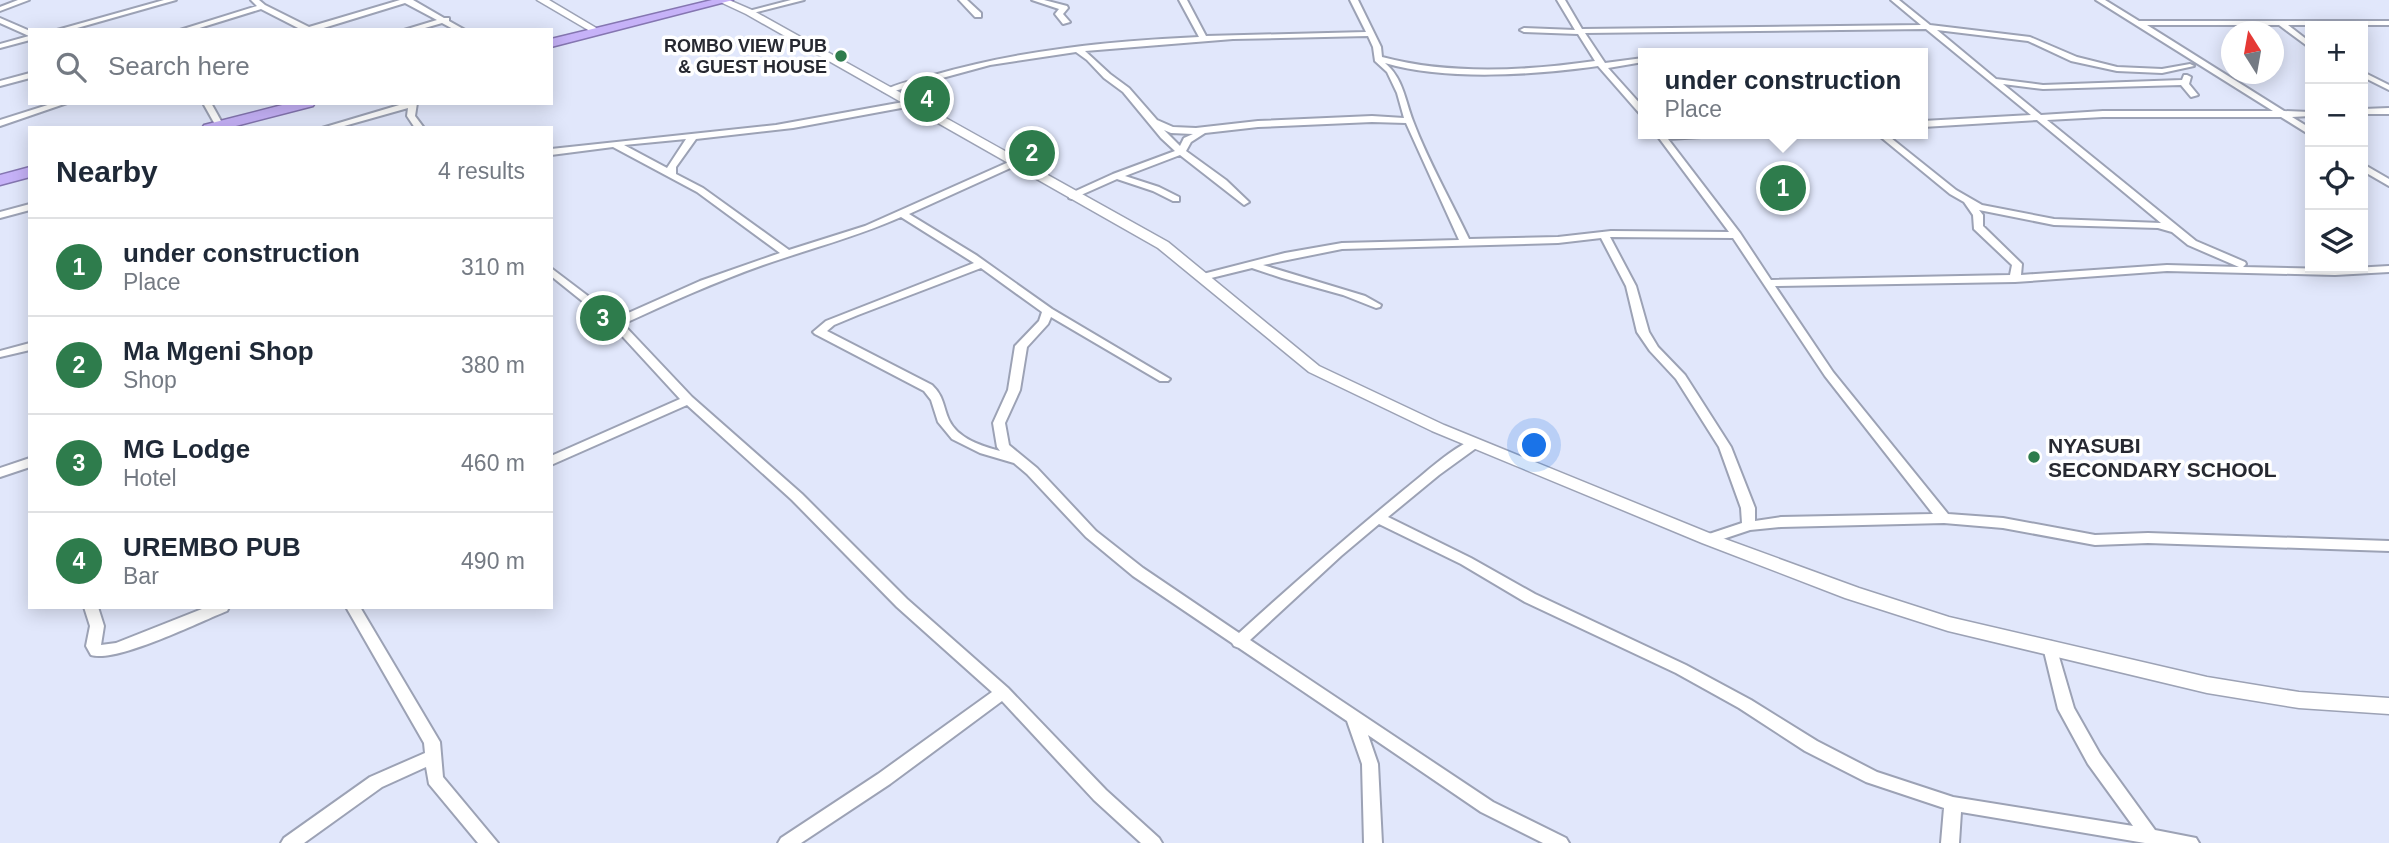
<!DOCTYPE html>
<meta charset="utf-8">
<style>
body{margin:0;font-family:Helvetica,sans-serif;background:#f2f2f3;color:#1f2937}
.controls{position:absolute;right:21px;top:21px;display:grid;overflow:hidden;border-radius:0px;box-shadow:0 4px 18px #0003}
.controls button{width:63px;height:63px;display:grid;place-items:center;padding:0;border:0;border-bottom:2px solid #e0e1e3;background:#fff;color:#1f2937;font:35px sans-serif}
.compass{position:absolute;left:2221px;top:21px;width:63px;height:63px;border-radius:50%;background:#fff;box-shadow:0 4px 18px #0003;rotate:349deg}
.you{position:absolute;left:1535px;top:446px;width:24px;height:24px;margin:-18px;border:5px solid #fff;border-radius:50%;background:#1a73e8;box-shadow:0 0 0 10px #1a73e833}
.badge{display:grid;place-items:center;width:46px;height:46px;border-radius:50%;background:#2e7c4c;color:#fff;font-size:23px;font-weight:700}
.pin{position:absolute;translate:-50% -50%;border:4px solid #fff;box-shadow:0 2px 7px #0006}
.popup{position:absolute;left:1638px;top:48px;width:290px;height:91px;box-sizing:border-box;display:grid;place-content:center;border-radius:0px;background:#fff;filter:drop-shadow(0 2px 5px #0005);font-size:23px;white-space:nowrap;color:#747a83}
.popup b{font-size:26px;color:#1f2937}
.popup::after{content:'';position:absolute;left:50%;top:100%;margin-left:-14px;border:14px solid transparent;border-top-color:#fff}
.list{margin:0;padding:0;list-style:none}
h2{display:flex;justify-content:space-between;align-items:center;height:91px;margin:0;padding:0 28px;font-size:30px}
h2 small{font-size:23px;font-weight:400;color:#747a83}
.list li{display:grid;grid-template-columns:46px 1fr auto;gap:21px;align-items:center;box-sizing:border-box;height:98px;padding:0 28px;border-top:2px solid #e0e1e3}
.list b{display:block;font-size:26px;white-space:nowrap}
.list p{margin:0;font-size:23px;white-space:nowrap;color:#747a83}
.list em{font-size:23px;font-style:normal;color:#747a83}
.icon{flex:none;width:38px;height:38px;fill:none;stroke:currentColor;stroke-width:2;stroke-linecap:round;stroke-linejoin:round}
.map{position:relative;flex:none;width:2389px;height:843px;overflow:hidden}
.search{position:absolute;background:#fff;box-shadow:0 4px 18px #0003;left:28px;top:28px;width:525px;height:77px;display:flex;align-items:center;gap:18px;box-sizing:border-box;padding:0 24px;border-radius:0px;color:#747a83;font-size:26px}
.panel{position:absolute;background:#fff;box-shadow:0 4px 18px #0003;left:28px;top:126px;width:525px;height:483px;border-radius:0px}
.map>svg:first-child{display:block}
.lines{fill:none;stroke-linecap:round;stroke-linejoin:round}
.minor-casing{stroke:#9ca2b5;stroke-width:4}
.tertiary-casing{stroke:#9ca2b5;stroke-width:3}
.trunk-casing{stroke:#8576b1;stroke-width:3}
.minor{fill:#fff;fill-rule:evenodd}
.tertiary{fill:#fff;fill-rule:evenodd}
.trunk{fill:#c6b2f8;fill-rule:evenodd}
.poi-dot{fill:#2e7c4c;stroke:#fff;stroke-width:2.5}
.labels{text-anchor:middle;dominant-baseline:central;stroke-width:7;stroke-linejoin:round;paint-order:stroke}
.far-poi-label{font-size:18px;font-weight:bold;fill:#272931;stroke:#fff;text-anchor:end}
.poi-label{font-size:21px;font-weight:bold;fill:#272931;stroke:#fff;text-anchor:start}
</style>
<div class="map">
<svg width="2389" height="843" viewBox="0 0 2389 843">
<rect width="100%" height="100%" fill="#e1e7fb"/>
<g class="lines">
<defs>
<g id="minor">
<path d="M 18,0 L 29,0 L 0,11 L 0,7 Z"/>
<path d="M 164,0 L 176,0 L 70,30 L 57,30 Z"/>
<path d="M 251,0 L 259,0 L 265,5 L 309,27 L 400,0 L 413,0 L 444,18 L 449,18 L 449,21 L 465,30 L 455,30 L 442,23 L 418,30 L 404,30 L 437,20 L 405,3 L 317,30 L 302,30 L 261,9 L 193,30 L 180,30 L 257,6 Z"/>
<path d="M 791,0 L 804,0 L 749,14 L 745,12 Z"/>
<path d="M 959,0 L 967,0 L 981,13 L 981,17 L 975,17 Z"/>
<path d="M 1032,0 L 1044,0 L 1067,6 L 1068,8 L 1063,14 L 1070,22 L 1063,24 L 1055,14 L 1059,9 Z"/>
<path d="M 1179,0 L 1187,0 L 1206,36 L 1366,32 L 1350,0 L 1358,0 L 1381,47 L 1382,57 C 1449,75 1526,71 1595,61 L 1578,34 L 1524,32 L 1520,30 L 1524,28 L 1575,30 L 1557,0 L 1565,0 L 1582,29 L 1921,25 L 1891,0 L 1899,0 L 1930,25 L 2030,37 L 2077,57 L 2117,67 L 2162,69 L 2190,64 L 2194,66 L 2162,73 L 2117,71 L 2071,61 L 2028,41 L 1937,30 L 1996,79 L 2043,85 L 2182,80 L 2184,75 L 2187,75 L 2191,77 L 2189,84 L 2198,95 L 2191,97 L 2181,85 L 2043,89 L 2003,84 L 2041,115 L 2103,111 L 2273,111 L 2096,0 L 2105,0 L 2139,21 L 2389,21 L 2389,25 L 2288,25 L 2310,42 L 2310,48 L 2279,25 L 2147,25 L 2284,111 L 2310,112 L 2310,116 L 2292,117 L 2310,128 L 2310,135 L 2281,117 L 2103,117 L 2047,120 L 2196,241 L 2245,262 L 2246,264 L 2243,267 L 2335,269 L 2389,266 L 2389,272 L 2335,275 L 2167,271 L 2015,282 L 1775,286 L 1833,372 L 1948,514 L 2003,518 L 2095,535 L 2148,533 L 2389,541 L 2389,551 L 2148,543 L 2095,545 L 2003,528 L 1944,523 L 1781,527 L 1750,530 L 1708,544 L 1703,542 L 1701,539 L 1703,536 L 1742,523 L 1741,508 L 1719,447 L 1676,379 L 1650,351 L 1637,332 L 1626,286 L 1601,238 L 1558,243 L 1342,249 L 1263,265 L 1365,296 L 1381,305 L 1380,307 L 1376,308 L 1343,295 L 1282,278 L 1252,268 L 1203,280 L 1199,279 L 1198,277 L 1199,275 L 1285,253 L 1342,243 L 1459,240 L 1406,123 L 1372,122 L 1258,127 L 1205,133 L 1191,142 L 1186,151 L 1226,180 L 1249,202 L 1244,205 L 1180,155 L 1125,176 L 1159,187 L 1179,197 L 1179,201 L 1173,201 L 1153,191 L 1117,179 L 1072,199 L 1069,198 L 1069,194 L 1113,174 L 1175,151 L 1161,138 L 1123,92 L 1104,78 L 1087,60 L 1076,52 L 990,65 L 887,93 L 883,91 C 897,83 918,79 934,75 C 1020,50 1110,41 1199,37 ZM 1926,29 L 2031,115 L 1923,121 L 1923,127 L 2037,120 L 2161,223 L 2054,219 L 1982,205 L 1956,190 L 1886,134 L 1877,134 L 1950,194 L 1964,202 L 1973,215 L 1974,229 L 2012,265 L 2010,275 L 1771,280 L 1740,233 L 1668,139 L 1701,137 L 1705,134 L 1656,134 L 1729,232 L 1611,231 L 1558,237 L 1469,239 C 1451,201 1428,161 1413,121 C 1405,100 1403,78 1385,63 C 1446,81 1535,75 1598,66 L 1640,114 L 1643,115 L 1643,107 L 1608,68 L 1643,62 L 1643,58 L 1605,63 L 1585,33 ZM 1368,36 L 1373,47 L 1375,61 L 1387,72 L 1397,93 L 1404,118 L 1372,116 L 1258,121 L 1196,128 L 1173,127 L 1157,120 L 1129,88 L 1110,74 L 1085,51 L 1233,39 ZM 1164,130 L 1171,133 L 1193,134 L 1184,138 L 1180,146 ZM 1979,210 L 2054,225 L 2158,228 L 2172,232 L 2188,245 L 2239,267 L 2167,265 L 2021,275 L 2022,264 L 1983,226 L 1983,215 ZM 1610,237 L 1733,238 L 1825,376 L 1933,514 L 1781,517 L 1755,521 L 1755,508 L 1731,447 L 1685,375 L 1658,347 L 1649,332 L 1636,286 Z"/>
<path d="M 0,18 L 30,31 L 30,40 L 0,48 L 0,44 L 29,36 L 0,23 Z"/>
<path d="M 2363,72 L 2389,85 L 2389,90 L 2363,77 Z"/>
<path d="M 30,73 L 30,78 L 0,86 L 0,81 Z"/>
<path d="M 909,101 L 913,104 L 912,106 L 793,128 L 696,139 L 676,167 L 676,174 L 703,188 L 789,250 L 865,226 L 1011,161 L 1017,161 L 1017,165 L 909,214 L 976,255 L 1052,309 L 1170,379 L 1168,381 L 1160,381 L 1051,317 L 1048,324 L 1027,347 L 1020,390 L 1005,423 L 1009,445 L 1037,468 L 1096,531 L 1143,568 L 1239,633 C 1294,583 1349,535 1405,489 C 1423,475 1455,445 1475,439 L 1481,443 L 1479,446 L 1439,475 L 1388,517 L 1471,558 L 1535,594 L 1686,665 L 1751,700 L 1817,741 L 1877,772 L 1953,797 L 2133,826 L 2088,764 L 2058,709 L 2043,647 L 2045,643 L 2050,641 L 2055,643 L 2074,708 L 2100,754 L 2155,830 L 2196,838 L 2199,843 L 2145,843 L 1961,812 L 1959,843 L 1941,843 L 1944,808 L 1866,782 L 1805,751 L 1739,708 L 1676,673 L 1525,602 L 1461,564 L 1379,524 L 1341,556 L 1250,640 L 1493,802 L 1566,838 L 1569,843 L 1543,843 L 1481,812 L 1368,735 L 1378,764 L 1382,843 L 1364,843 L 1362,764 L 1347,721 L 1239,648 L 1234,646 L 1232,643 L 1133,576 L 1086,537 L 1027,474 L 1014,463 L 980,453 L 952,439 L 938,422 L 931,400 L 924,391 L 815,334 L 813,332 L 826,321 L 974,263 L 901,217 C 856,237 809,249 763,265 C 715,282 669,303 623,324 L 692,397 L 802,494 L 907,599 L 1008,688 L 1106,790 L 1159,838 L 1162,843 L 1141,843 L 1094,800 L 1002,701 L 890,784 L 801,843 L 778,843 L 781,838 L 878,774 L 992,692 L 897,607 L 792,500 L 687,405 L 551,465 L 551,456 L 680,399 L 612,325 L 551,276 L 551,268 L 617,318 L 700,281 L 780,253 L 697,192 L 613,147 L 551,155 L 551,149 L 776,125 ZM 686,139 L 667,168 L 624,145 ZM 981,268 L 1042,312 L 1039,321 L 1015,346 L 1008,390 L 993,423 L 997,447 L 1000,451 C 982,446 958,439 949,420 C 943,407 944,396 932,385 L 827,331 L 834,325 L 858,315 Z"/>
<path d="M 54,103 L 67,103 L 0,126 L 0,120 Z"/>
<path d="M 203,103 L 211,103 L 225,128 L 217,128 Z"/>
<path d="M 406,103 L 417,103 L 415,116 L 424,128 L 415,128 L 407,116 L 408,108 L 337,128 L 322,128 Z"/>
<path d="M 2389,108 L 2389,114 L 2363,114 L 2363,109 Z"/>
<path d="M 2363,164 L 2389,179 L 2389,186 L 2363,171 Z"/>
<path d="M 30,204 L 30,210 L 0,218 L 0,212 Z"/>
<path d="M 30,343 L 30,350 L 0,357 L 0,351 Z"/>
<path d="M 30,458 L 30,467 L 0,477 L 0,468 Z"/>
<path d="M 84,607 L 98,607 L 104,626 L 101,645 L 116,643 L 207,607 L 229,607 L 227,611 C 199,622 117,663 91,655 L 86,646 L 90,626 Z"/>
<path d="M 346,607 L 360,607 L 440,742 L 443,777 L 498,843 L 478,843 L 429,784 L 426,767 L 382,787 L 304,843 L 281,843 L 284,838 L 370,777 L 425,753 L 424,743 Z"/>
</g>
<g id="tertiary">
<path d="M 537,0 L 549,0 L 603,32 L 595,34 Z"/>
<path d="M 716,0 L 729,0 L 752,10 L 1168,242 L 1319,366 L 1444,425 L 1714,535 L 1859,588 L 1949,617 L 2207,677 L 2299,692 L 2389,698 L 2389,714 L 2299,708 L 2207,693 L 1948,631 L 1845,598 L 1702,543 L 1432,431 L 1309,372 L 1158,248 L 746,14 Z"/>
</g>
<g id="trunk">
<path d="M 712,0 L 733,0 L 551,47 L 551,39 Z"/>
<path d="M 290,103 L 315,103 L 313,106 L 228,128 L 202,128 L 204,125 Z"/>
<path d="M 30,167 L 30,177 L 0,185 L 0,175 Z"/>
</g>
</defs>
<!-- minor casing -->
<use href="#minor" class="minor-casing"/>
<!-- tertiary casing -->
<use href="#tertiary" class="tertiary-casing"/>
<!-- trunk casing -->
<use href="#trunk" class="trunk-casing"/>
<!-- minor -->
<use href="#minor" class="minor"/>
<!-- tertiary -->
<use href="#tertiary" class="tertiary"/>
<!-- trunk -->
<use href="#trunk" class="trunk"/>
</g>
<!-- markers -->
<g class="poi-dot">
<circle cx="841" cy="56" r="7"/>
<circle cx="2034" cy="457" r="7"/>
</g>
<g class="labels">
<!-- far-poi labels -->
<g class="far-poi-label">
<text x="827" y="46">ROMBO VIEW PUB<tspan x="827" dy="21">&amp; GUEST HOUSE</tspan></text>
</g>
<!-- poi labels -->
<g class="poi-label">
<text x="2048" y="445">NYASUBI<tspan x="2048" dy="24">SECONDARY SCHOOL</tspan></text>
</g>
</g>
</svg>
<div class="controls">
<button>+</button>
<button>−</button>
<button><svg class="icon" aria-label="locate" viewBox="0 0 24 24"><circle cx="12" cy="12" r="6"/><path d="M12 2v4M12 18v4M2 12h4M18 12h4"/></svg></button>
<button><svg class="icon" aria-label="layers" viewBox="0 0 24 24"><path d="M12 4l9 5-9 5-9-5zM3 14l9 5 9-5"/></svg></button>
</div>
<svg class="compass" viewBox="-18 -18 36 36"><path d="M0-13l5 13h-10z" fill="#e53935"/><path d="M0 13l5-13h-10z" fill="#747a83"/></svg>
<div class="you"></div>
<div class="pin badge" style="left:1783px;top:188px">1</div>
<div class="popup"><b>under construction</b>Place</div>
<div class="pin badge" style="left:1032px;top:153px">2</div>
<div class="pin badge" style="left:603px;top:318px">3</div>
<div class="pin badge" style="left:927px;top:99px">4</div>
<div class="search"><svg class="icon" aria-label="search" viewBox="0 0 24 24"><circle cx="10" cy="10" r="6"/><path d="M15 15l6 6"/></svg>Search here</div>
<section class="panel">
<h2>Nearby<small>4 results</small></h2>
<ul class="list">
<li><span class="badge">1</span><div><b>under construction</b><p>Place</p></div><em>310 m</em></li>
<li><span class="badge">2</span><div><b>Ma Mgeni Shop</b><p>Shop</p></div><em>380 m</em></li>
<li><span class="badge">3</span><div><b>MG Lodge</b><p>Hotel</p></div><em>460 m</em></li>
<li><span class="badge">4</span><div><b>UREMBO PUB</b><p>Bar</p></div><em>490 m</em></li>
</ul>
</section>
</div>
